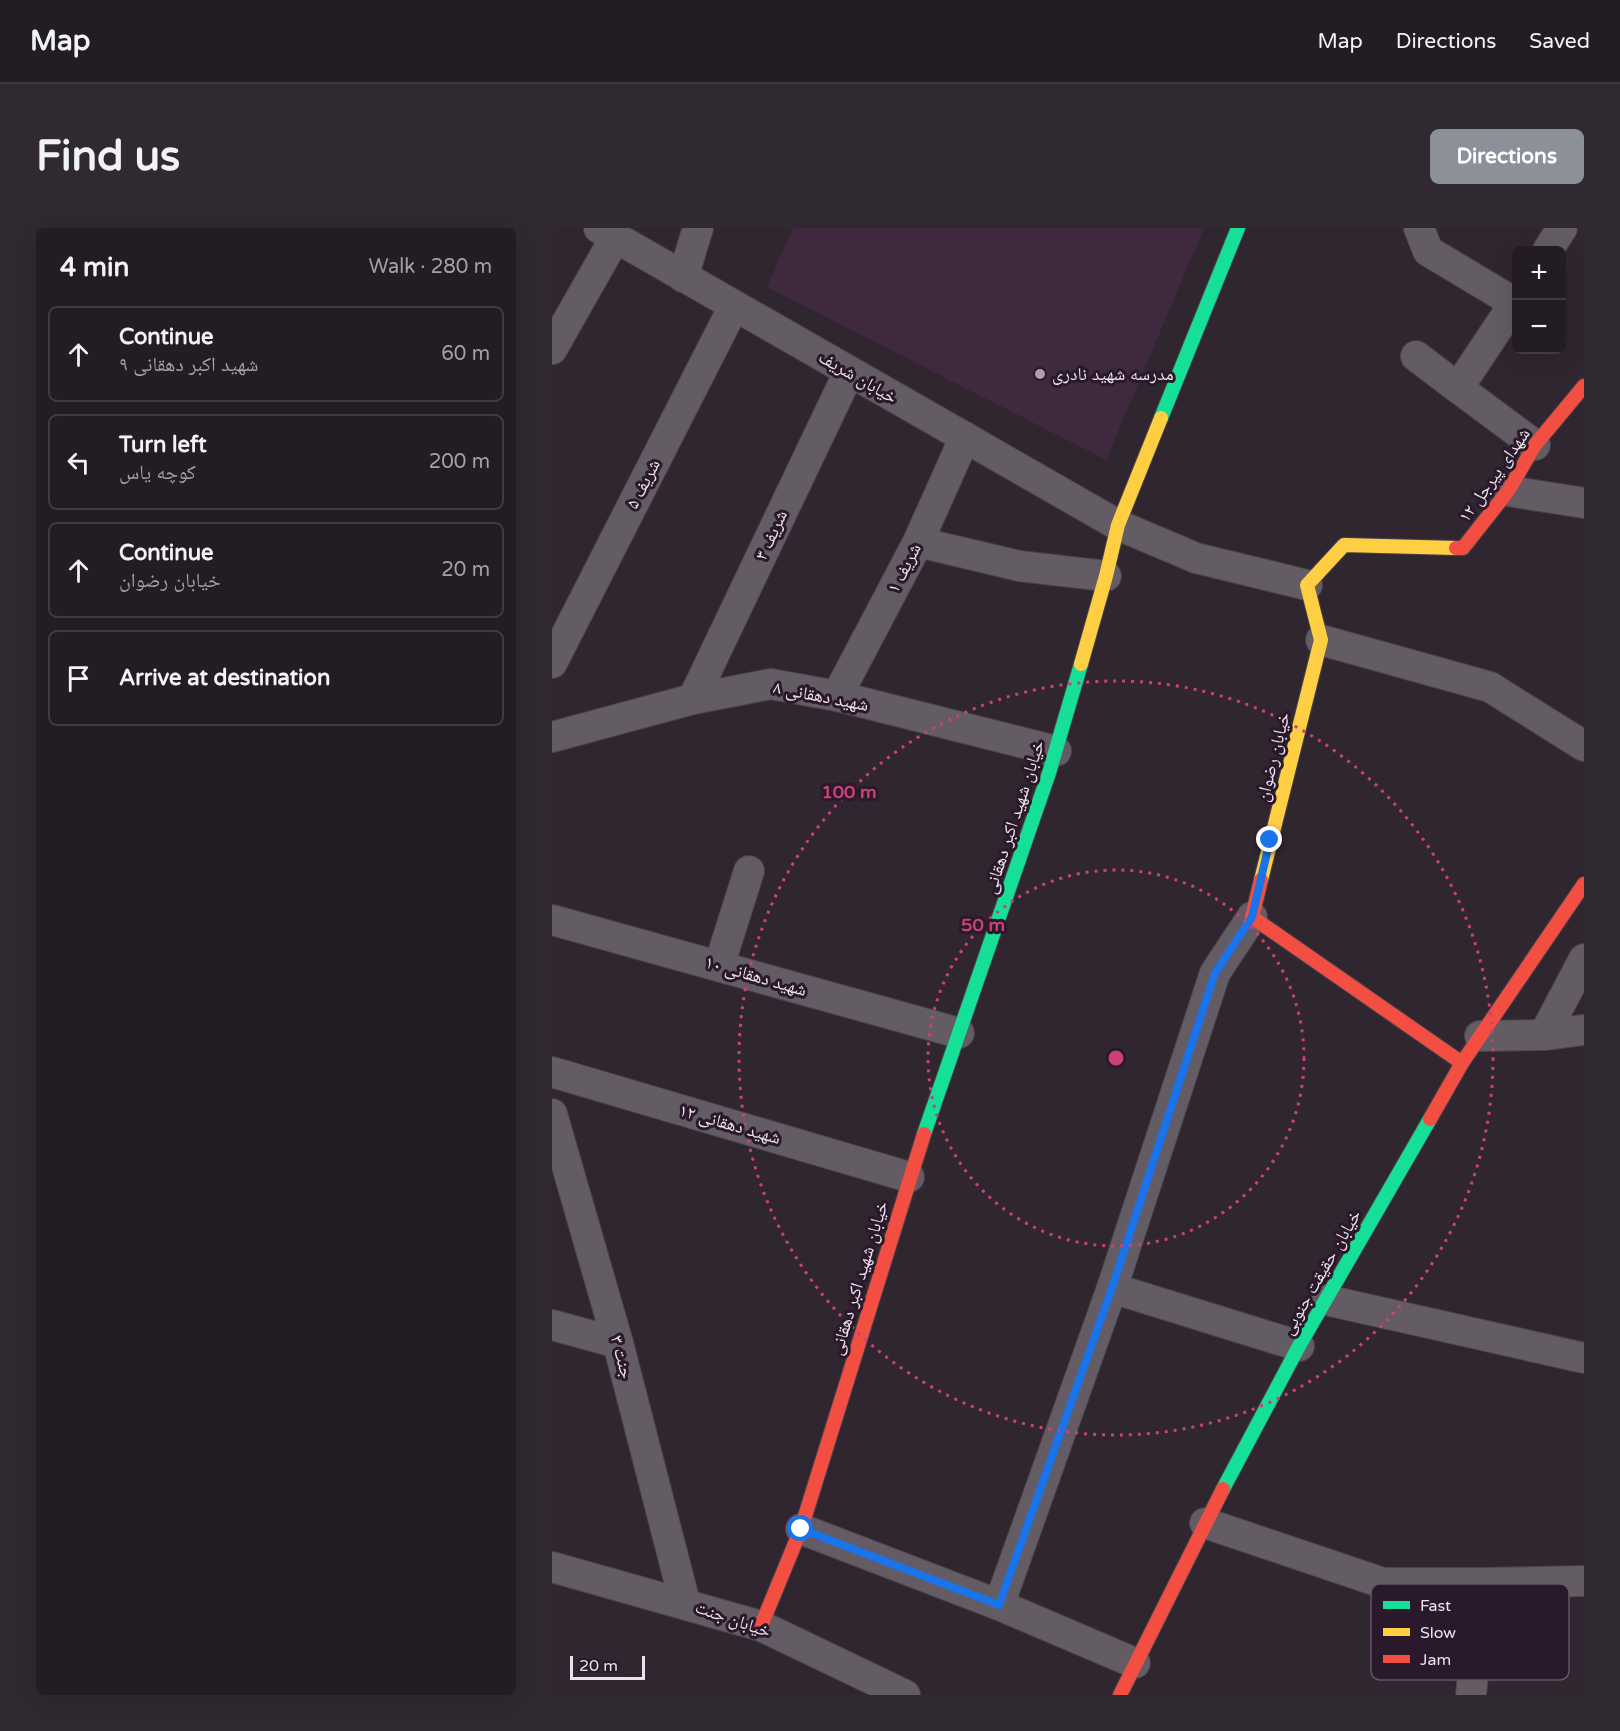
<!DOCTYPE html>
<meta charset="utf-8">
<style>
body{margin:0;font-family:"Varela Round","Noto Naskh Arabic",sans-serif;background:#302931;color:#f1f3f6}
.controls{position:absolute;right:18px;top:18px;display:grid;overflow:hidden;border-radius:9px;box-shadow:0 6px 24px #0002}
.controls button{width:54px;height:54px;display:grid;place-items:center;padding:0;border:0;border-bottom:2px solid #413a41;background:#241c24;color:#f1f3f6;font:30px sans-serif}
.scale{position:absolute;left:18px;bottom:15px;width:75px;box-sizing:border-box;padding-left:6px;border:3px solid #ede1ed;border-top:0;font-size:16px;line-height:21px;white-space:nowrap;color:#ede1ed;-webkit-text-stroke:4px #2a192a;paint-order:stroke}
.stop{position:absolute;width:18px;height:18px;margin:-14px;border:4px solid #1a73e8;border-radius:50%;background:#fff}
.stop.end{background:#1a73e8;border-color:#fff;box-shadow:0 2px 6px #0008}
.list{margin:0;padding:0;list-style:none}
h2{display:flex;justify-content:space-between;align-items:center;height:78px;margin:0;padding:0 24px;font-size:26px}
h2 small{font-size:20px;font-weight:400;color:#a3a1a6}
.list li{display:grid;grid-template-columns:39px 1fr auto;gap:18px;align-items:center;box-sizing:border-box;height:96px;margin:0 12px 12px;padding:0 12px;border:2px solid #413a41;border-radius:9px}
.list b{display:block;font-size:22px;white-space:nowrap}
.list p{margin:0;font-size:20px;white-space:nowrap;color:#a3a1a6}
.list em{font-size:20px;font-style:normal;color:#a3a1a6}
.icon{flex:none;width:33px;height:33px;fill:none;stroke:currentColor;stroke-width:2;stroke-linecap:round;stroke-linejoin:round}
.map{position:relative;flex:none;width:1032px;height:1467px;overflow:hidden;border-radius:9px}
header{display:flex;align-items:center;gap:36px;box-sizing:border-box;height:84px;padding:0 30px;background:#241c24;border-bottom:2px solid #413a41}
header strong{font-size:28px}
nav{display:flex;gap:33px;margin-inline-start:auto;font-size:21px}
.intro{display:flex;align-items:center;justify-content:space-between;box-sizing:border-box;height:144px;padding:0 36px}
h1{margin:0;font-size:42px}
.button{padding:15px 27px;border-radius:9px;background:#8c9099;color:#fff;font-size:21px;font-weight:700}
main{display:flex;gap:36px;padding:0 36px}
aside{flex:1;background:#241c24;border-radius:9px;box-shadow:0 6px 24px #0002}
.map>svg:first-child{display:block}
.built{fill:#3e293e}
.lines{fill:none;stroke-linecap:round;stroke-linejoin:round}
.street-casing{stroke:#4b424b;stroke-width:32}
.fast-casing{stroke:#4b424b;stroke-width:16}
.slow-casing{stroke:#4b424b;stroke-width:16}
.jam-casing{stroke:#4b424b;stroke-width:16}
.street{stroke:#645c64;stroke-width:30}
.fast{stroke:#16e098;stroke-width:14}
.slow{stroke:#ffcf43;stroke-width:14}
.jam{stroke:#f24e42;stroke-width:14}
.route{stroke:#1a73e8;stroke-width:8}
.ring{fill:none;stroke:#cb4078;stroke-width:3;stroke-dasharray:3 6}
.poi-dot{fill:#aba0ab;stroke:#2a192a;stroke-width:2}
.labels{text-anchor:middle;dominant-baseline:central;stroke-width:6;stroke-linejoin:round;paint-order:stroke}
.poi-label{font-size:18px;fill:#ede1ed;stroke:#2a192a;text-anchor:start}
.street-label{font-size:18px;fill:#ede1ed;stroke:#2a192a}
.key{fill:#2a192a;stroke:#645564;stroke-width:1.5}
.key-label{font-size:16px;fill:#ede1ed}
.centre{fill:#cb4078;stroke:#2a192a;stroke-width:3}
.ring-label{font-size:18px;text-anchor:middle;font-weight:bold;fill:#cb4078;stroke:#2a192a;stroke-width:6;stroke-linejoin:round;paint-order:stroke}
</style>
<header>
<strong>Map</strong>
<nav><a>Map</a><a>Directions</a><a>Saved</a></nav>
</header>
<div class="intro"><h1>Find us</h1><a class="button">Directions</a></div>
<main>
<aside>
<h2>4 min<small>Walk · 280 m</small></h2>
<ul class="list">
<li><svg class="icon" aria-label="ahead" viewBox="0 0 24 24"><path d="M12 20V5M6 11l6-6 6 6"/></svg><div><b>Continue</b><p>شهید اکبر دهقانی ۹</p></div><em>60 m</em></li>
<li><svg class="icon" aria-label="left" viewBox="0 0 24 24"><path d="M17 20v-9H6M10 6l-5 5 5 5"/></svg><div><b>Turn left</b><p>کوچه یاس</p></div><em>200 m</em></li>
<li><svg class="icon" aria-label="ahead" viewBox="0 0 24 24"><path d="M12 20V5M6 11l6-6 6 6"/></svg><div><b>Continue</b><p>خیابان رضوان</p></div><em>20 m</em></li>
<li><svg class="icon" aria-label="arrive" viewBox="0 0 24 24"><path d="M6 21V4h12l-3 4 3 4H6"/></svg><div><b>Arrive at destination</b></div></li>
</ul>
</aside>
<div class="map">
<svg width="1032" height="1467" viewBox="0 0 1032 1467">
<rect width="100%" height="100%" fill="#302630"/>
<!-- built -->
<path class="built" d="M 241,0 L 652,0 L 554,232 L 215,59 Z"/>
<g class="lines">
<defs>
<g id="street">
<path d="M 47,0 L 566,297 L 644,330 L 755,357"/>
<path d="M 867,0 L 876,23 L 963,75"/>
<path d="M 996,22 L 1010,0"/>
<path d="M 131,49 L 146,0"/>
<path d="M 964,73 L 906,160 L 983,217"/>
<path d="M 0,121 L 63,10"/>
<path d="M 864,128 L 906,160"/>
<path d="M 956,263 L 1032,275"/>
<path d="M 366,314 L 467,338 L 554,348"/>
<path d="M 769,412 L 938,459 L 1032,518"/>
<path d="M 0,435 L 182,78"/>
<path d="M 285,468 L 366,314 L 413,209"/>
<path d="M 141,471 L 297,144"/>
<path d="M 0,509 L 141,471 L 219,456 L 285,468 L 504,523"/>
<path d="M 0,692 L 407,805"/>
<path d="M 167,738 L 197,643"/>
<path d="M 992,807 L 1032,731"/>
<path d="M 928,808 L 992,807 L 1032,802"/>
<path d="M 0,844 L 357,949"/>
<path d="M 0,886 L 66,1115 L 133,1375"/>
<path d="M 560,1060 L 747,1118"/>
<path d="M 774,1072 L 1032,1130"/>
<path d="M 0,1097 L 66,1115"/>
<path d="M 653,1295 L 831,1355 L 930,1355"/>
<path d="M 249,1301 L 447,1377 L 583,1435"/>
<path d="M 0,1339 L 209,1398 L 353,1467"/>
<path d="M 447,1377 L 560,1060 L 663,745 L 700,689"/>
<path d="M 919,1467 L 930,1355 L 1032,1353"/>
</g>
<g id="fast">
<path d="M 609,190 L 686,0"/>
<path d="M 372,906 L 497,545 L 529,436"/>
<path d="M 671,1261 L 747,1118 L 878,891"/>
</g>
<g id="slow">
<path d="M 529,436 L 554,348 L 566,297 L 609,190"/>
<path d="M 709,652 L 769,412 L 755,357 L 792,317 L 904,320"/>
</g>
<g id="jam">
<path d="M 904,320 L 911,320 L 956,263 L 983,217 L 1032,158"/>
<path d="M 709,652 L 700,689 L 910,835"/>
<path d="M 878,891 L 910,835 L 1032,656"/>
<path d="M 209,1398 L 249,1301 L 372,906"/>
<path d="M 568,1467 L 671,1261"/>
</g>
</defs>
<!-- street casing -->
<use href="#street" class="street-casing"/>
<!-- fast casing -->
<use href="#fast" class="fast-casing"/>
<!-- slow casing -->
<use href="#slow" class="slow-casing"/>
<!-- jam casing -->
<use href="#jam" class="jam-casing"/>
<!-- street -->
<use href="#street" class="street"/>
<!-- fast -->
<use href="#fast" class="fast"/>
<!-- slow -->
<use href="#slow" class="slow"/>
<!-- jam -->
<use href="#jam" class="jam"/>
</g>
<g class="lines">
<!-- route -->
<path class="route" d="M 249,1301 L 447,1377 L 560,1060 L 663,745 L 700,689 L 718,612"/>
</g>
<!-- distance rings -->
<g class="ring">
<circle cx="564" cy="830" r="188"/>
<circle cx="564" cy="830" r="377"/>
</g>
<!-- markers -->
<circle class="poi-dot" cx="488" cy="146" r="6"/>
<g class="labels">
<!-- poi labels -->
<g class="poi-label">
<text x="500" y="146">مدرسه شهید نادری</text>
</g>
<!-- street labels -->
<g class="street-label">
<text transform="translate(306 149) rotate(30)">خیابان شریف</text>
<text transform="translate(942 247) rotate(-55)">شهدای پیرجل ۱۲</text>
<text transform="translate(91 256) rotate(-63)">شریف ۵</text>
<text transform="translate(219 307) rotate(-65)">شریف ۳</text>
<text transform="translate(352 340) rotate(-63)">شریف ۱</text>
<text transform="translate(269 468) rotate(11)">شهید دهقانی ۸</text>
<text transform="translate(721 529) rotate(-76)">خیابان رضوان</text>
<text transform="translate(462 589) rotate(-72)">خیابان شهید اکبر دهقانی</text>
<text transform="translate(204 748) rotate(16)">شهید دهقانی ۱۰</text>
<text transform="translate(178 896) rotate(16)">شهید دهقانی ۱۲</text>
<text transform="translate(769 1044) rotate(-60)">خیابان حقیقت جنوبی</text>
<text transform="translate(307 1050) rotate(-73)">خیابان شهید اکبر دهقانی</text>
<text transform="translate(70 1129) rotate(75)">جنت ۳</text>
<text transform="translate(181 1391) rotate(19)">خیابان جنت</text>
</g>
</g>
<!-- legend -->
<rect x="819" y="1356" width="198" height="96" rx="9" class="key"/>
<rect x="831" y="1373" width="27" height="8" fill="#16e098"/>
<rect x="831" y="1400" width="27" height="8" fill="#ffcf43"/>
<rect x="831" y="1427" width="27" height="8" fill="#f24e42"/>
<g class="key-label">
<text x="868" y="1383">Fast</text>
<text x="868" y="1410">Slow</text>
<text x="868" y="1437">Jam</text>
</g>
<circle cx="564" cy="830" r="9" class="centre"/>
<g class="ring-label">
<text x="297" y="570">100 m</text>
<text x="431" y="703">50 m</text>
</g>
</svg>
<div class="controls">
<button>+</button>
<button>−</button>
</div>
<div class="scale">20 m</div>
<div class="stop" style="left:249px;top:1301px"></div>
<div class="stop end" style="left:718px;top:612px"></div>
</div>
</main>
